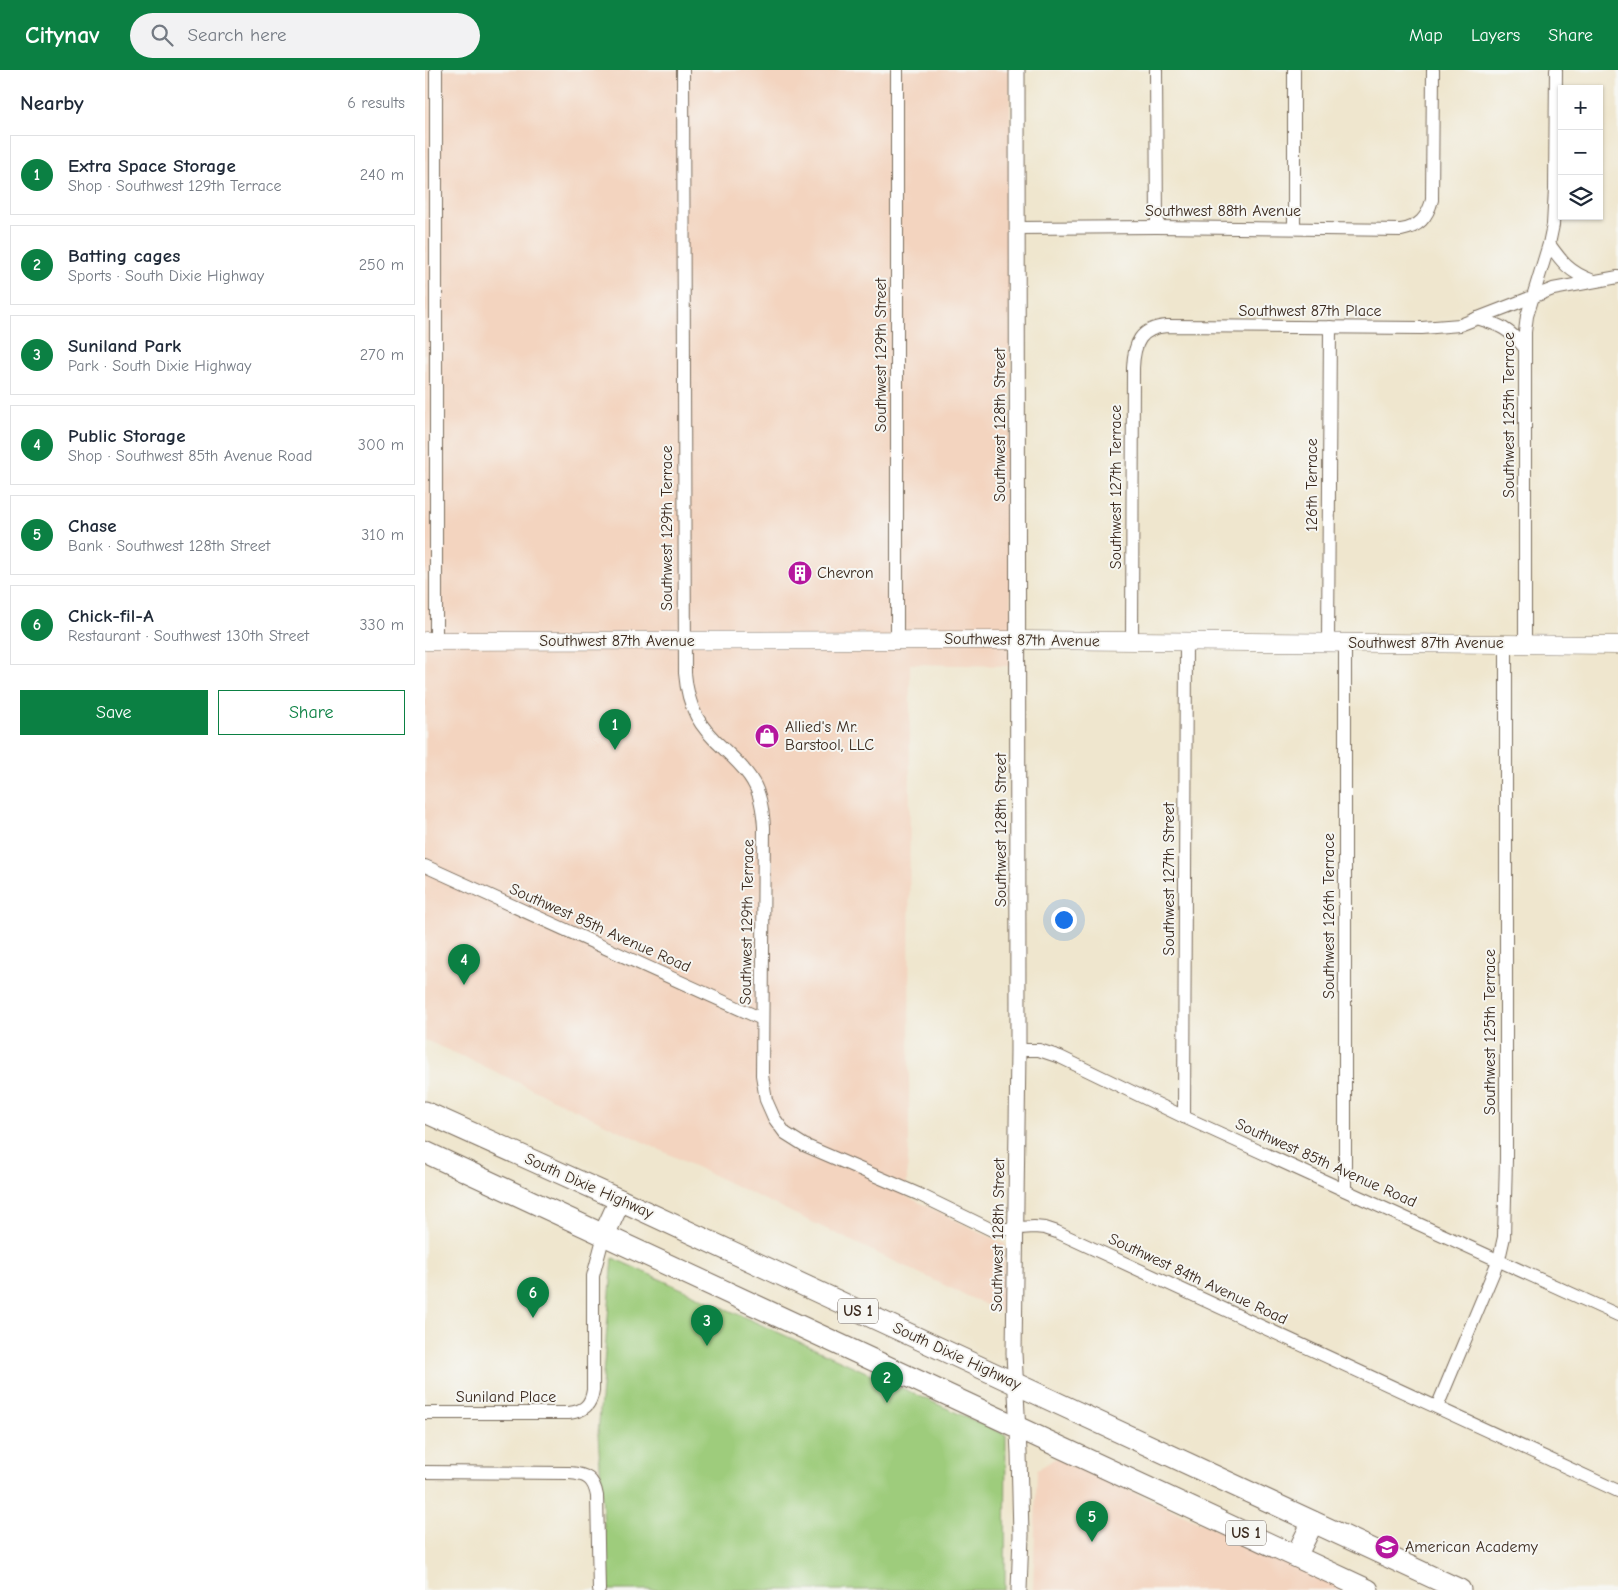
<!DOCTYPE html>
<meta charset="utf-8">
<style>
body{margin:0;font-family:"Comic Neue",sans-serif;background:#f2f2f3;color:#1f2937}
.controls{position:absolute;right:15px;top:15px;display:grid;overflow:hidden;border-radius:0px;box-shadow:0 1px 4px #0004}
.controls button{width:45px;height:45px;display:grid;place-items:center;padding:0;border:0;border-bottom:1px solid #e0e1e3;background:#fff;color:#1f2937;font:25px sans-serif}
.you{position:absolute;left:638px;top:849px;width:18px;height:18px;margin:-12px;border:4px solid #fff;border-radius:50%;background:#1a73e8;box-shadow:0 0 0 8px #1a73e833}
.badge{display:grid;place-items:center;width:32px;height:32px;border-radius:50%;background:#0b8043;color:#fff;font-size:16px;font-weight:700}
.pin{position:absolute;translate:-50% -41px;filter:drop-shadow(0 1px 2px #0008)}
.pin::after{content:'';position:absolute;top:26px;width:18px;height:15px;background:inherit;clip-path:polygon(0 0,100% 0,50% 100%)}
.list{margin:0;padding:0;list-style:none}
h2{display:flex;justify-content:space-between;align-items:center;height:65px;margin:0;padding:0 20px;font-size:21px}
h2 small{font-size:16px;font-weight:400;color:#747a83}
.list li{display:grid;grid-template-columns:32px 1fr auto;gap:15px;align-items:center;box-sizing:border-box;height:80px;margin:0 10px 10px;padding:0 10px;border:1px solid #e0e1e3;border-radius:0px}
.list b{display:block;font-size:19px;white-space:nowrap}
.list p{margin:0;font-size:16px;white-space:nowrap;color:#747a83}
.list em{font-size:16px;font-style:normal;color:#747a83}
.actions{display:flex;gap:10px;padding:15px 20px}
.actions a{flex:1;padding:11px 0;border:1px solid #0b8043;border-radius:0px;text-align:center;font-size:18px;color:#0b8043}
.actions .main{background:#0b8043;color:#fff}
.icon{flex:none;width:28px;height:28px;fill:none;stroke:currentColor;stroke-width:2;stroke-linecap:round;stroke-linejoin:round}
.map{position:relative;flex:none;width:1193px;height:1520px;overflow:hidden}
header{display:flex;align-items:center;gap:30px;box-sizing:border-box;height:70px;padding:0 25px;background:#0b8043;color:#fff}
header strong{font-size:24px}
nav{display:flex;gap:28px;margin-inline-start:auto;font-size:18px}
.search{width:350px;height:45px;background:#f2f2f3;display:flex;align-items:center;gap:12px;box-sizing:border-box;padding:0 18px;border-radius:28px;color:#747a83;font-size:19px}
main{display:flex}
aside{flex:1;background:#fff}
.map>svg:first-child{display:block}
.built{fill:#f3d4bf}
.park{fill:#9ecc7b;stroke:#6c7b4c}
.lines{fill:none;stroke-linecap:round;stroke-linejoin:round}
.minor-casing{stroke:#7a6c5c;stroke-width:14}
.tertiary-casing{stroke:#7a6c5c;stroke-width:17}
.secondary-casing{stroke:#7a6c5c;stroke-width:19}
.trunk-casing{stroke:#7a6c5c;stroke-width:23}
.minor{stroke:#fff;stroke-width:12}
.tertiary{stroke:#fff;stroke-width:15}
.secondary{stroke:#fff;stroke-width:18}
.trunk{stroke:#fff;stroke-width:21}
.labels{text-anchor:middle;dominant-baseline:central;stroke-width:4;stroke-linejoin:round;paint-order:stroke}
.shield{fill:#f6f6f2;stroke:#73675e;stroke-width:1}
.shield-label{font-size:15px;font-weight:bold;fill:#3b2a1e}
.street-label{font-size:16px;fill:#3b2a1e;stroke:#f6f6f2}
.poi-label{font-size:16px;fill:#3b2a1e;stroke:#f6f6f2;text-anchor:start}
</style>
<header>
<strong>Citynav</strong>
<div class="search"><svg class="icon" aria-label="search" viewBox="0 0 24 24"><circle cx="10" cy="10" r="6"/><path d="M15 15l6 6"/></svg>Search here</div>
<nav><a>Map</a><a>Layers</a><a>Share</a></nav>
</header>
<main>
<aside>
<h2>Nearby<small>6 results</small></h2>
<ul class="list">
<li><span class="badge">1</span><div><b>Extra Space Storage</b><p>Shop · Southwest 129th Terrace</p></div><em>240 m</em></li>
<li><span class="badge">2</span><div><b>Batting cages</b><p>Sports · South Dixie Highway</p></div><em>250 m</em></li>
<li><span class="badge">3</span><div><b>Suniland Park</b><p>Park · South Dixie Highway</p></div><em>270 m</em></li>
<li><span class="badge">4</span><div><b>Public Storage</b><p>Shop · Southwest 85th Avenue Road</p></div><em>300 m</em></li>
<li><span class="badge">5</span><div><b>Chase</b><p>Bank · Southwest 128th Street</p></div><em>310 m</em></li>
<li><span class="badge">6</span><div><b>Chick-fil-A</b><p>Restaurant · Southwest 130th Street</p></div><em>330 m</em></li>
</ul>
<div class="actions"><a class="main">Save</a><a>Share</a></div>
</aside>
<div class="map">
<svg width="1193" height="1520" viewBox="0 0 1193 1520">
<rect width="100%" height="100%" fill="#f6f6f2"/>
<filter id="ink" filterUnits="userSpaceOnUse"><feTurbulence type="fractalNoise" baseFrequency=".02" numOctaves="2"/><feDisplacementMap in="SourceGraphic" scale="10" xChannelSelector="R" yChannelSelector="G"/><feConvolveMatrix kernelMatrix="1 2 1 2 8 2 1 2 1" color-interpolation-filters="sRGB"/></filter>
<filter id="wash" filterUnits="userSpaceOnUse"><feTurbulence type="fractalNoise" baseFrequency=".0096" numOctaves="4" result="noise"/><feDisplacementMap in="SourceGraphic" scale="20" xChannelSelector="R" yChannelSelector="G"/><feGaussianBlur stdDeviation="1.12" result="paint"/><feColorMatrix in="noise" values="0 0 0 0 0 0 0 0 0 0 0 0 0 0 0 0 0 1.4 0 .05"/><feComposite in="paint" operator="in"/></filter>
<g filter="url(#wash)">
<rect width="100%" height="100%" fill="#efe6ce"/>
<!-- built -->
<g class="built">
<path d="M 0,0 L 585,0 L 586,596 L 485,594 L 484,1071 L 481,1126 L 580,1174 L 578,1243 L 46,990 L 0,970 Z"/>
<path d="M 631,1388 L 867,1493 L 922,1520 L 608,1520 L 612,1400 Z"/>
</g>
<!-- park -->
<path class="park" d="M 188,1188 L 581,1365 L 580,1520 L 183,1520 L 173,1364 Z"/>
</g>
<g filter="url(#ink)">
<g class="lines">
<defs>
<g id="minor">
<path d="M 258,0 L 260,603 C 263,638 274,657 300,680 C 310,690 321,699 328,712 C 336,725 338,741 339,757 L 337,1005 L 341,1030 L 349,1048 L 360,1063 L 379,1075 L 493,1124 L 567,1160 L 609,1157 L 620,1158 L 632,1162 L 1193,1421"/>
<path d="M 472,0 L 472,570"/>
<path d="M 731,0 L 732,157"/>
<path d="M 592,158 L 732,157 L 976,160 C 994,157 1002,148 1007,130 L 1008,0"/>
<path d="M 869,158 L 869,0"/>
<path d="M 1124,174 C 1137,192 1144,202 1166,210"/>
<path d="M 1052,248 C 1075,255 1084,259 1099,277"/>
<path d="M 11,571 L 11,0"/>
<path d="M 707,572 L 708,298 C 709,273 715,258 742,256 L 997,258 L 1035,255 L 1128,219 L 1193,207"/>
<path d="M 903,572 L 905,257"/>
<path d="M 1100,573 L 1100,262 L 1102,246 L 1124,174 L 1128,155 L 1130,119 L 1131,0"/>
<path d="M 0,796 L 337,949"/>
<path d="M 593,980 L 614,980 L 635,987 L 759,1047 L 1193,1245"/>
<path d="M 759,1047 L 761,572"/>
<path d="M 920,1120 L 920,573"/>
<path d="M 1012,1337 L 1074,1189 L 1079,1167 L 1081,1089 L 1081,573"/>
<path d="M 0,1343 L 144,1343 C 159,1341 166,1335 168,1320 L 168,1206 L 179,1165"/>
<path d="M 0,1402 L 144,1403 C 162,1404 169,1409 172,1426 L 174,1520"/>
</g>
<path id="tertiary" d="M 592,0 L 593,980 L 589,1283 L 594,1383 L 596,1465 L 594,1520"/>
<path id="secondary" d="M 0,571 L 594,570 L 1193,575"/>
<g id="trunk">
<path d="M 0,1042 L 195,1130 L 1035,1520"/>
<path d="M 0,1082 L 943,1520"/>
<path d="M 179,1165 L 195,1130"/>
<path d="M 871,1486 L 888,1452"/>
</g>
</defs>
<!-- minor casing -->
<use href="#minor" class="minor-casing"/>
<!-- tertiary casing -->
<use href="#tertiary" class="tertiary-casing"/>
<!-- secondary casing -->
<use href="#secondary" class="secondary-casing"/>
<!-- trunk casing -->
<use href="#trunk" class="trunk-casing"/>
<!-- minor -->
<use href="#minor" class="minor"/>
<!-- tertiary -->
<use href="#tertiary" class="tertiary"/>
<!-- secondary -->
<use href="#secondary" class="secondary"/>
<!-- trunk -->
<use href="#trunk" class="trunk"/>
</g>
</g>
<!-- icons -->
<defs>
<symbol id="building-disc" viewBox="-11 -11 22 22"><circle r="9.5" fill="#b5179e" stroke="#f6f6f2"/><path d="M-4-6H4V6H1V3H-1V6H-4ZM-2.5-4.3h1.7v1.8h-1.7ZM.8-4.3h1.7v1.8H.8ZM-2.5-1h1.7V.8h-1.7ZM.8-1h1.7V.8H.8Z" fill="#fff"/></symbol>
<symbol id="shop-disc" viewBox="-11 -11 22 22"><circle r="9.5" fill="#b5179e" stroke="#f6f6f2"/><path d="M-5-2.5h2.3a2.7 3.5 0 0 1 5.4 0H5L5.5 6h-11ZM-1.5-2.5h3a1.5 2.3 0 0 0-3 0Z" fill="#fff"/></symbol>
<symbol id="school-disc" viewBox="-11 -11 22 22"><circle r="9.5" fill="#b5179e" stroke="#f6f6f2"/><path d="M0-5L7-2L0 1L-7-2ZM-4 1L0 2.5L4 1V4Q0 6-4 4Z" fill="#fff"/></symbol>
</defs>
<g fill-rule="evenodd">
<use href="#building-disc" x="361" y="489" width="28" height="28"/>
<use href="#shop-disc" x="328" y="652" width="28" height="28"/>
<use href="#school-disc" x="948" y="1463" width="28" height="28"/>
</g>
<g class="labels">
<!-- shield labels -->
<g class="shield">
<rect x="413" y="1228.5" width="40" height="25" rx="4"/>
<rect x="801" y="1450.5" width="40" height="25" rx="4"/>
</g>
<g class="shield-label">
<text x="433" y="1241">US 1</text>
<text x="821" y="1463">US 1</text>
</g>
<!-- street labels -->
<g class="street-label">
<text x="798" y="141">Southwest 88th Avenue</text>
<text x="885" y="241">Southwest 87th Place</text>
<text transform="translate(456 285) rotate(-90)">Southwest 129th Street</text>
<text transform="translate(1084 345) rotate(-90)">Southwest 125th Terrace</text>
<text transform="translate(575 355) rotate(-90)">Southwest 128th Street</text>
<text transform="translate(887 415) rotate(-90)">126th Terrace</text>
<text transform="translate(691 417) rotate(-90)">Southwest 127th Terrace</text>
<text transform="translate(242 458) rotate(-90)">Southwest 129th Terrace</text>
<text transform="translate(597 570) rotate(1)">Southwest 87th Avenue</text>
<text x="192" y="571">Southwest 87th Avenue</text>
<text x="1001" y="573">Southwest 87th Avenue</text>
<text transform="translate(576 760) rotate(-90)">Southwest 128th Street</text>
<text transform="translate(744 809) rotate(-90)">Southwest 127th Street</text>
<text transform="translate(904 846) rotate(-90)">Southwest 126th Terrace</text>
<text transform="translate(322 852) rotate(-89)">Southwest 129th Terrace</text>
<text transform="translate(175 858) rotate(24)">Southwest 85th Avenue Road</text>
<text transform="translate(1065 962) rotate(-90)">Southwest 125th Terrace</text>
<text transform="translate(901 1093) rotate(24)">Southwest 85th Avenue Road</text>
<text transform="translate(164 1116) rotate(24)">South Dixie Highway</text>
<text transform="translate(573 1165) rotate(-89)">Southwest 128th Street</text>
<text transform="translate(773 1209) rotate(25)">Southwest 84th Avenue Road</text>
<text transform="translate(532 1286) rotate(25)">South Dixie Highway</text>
<text x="81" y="1327">Suniland Place</text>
</g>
<!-- poi labels -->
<g class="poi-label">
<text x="392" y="503">Chevron</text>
<text x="360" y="657">Allied's Mr.<tspan x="360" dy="18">Barstool, LLC</tspan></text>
<text x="980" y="1477">American Academy</text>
</g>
</g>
</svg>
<div class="controls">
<button>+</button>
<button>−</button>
<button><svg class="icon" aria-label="layers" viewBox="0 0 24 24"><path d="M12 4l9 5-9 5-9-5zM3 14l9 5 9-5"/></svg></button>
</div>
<div class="you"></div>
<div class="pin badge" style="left:190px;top:680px">1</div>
<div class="pin badge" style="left:462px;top:1333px">2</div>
<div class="pin badge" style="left:282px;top:1276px">3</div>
<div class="pin badge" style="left:39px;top:915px">4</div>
<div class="pin badge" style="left:667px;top:1472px">5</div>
<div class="pin badge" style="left:108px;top:1248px">6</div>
</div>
</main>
